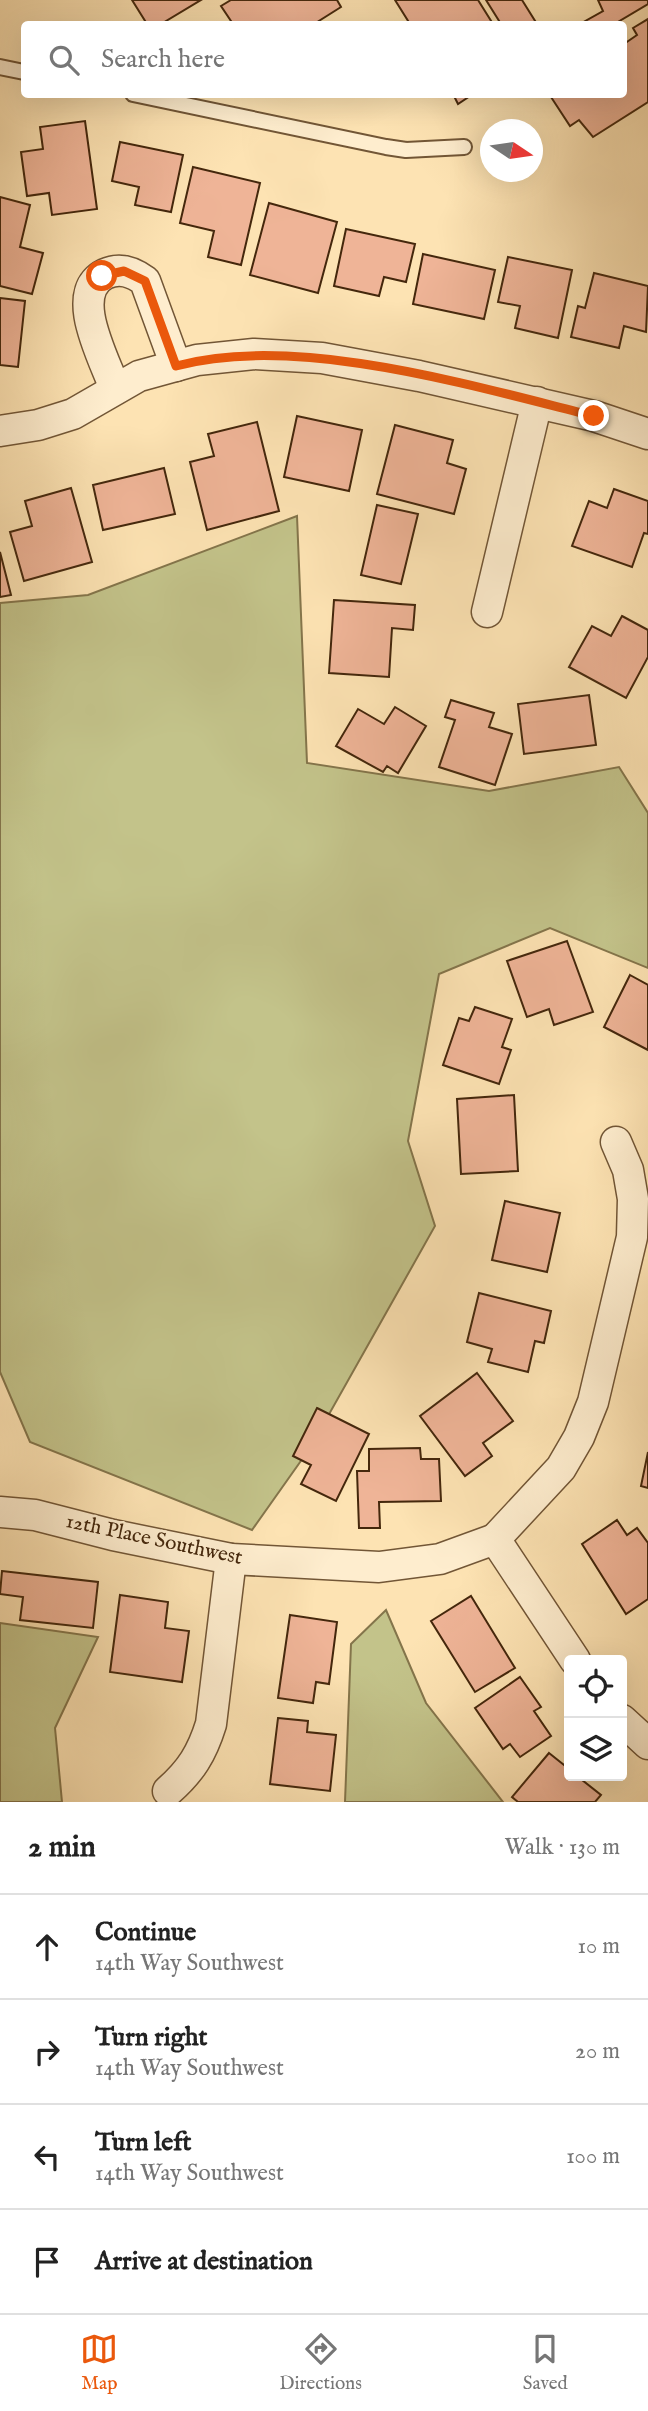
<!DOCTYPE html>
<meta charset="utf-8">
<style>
body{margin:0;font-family:"IM FELL English",serif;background:#f2f2f2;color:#222}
.controls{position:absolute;right:21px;bottom:21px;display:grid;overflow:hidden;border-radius:7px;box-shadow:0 7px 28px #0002}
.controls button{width:63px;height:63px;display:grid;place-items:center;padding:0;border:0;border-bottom:2px solid #e0e0e0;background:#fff;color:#222;font:35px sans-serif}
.compass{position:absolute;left:480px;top:119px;width:63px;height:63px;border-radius:50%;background:#fff;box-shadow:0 7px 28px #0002;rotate:103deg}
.stop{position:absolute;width:21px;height:21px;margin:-16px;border:5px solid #ea580c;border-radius:50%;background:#fff}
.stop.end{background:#ea580c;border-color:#fff;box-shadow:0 2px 7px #0008}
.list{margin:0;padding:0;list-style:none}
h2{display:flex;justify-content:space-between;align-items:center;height:91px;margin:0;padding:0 28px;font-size:30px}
h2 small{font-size:23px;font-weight:400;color:#767676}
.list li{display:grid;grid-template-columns:46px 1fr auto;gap:21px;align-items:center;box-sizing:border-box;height:105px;padding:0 28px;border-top:2px solid #e0e0e0}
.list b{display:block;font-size:26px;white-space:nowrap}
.list p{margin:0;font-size:23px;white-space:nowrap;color:#767676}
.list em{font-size:23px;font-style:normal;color:#767676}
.icon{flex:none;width:38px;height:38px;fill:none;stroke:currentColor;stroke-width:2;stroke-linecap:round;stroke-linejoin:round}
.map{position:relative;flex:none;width:648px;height:1802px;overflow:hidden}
.search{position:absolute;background:#fff;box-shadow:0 7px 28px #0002;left:21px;right:21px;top:21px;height:77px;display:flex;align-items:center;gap:18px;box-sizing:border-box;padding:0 24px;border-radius:7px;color:#767676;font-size:26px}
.sheet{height:511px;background:#fff}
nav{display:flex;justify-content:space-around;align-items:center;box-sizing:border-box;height:98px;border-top:2px solid #e0e0e0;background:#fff;font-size:19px;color:#767676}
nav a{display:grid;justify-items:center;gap:4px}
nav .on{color:#ea580c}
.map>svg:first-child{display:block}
.green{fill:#c3c38a;stroke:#84754b;stroke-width:2}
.building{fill:#efb497;stroke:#44270c;stroke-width:2}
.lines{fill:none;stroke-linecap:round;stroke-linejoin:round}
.service-casing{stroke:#725636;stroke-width:18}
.minor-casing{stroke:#725636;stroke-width:33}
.service{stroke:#feedce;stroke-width:14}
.minor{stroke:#feedce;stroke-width:30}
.route{stroke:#ea580c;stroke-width:9}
.labels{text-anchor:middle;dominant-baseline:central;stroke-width:5;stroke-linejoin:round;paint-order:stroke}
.street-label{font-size:21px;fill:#44270c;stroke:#feedce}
</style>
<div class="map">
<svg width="648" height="1802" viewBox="0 0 648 1802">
<rect width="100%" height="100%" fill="#fde3b3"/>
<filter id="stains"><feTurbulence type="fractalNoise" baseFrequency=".00286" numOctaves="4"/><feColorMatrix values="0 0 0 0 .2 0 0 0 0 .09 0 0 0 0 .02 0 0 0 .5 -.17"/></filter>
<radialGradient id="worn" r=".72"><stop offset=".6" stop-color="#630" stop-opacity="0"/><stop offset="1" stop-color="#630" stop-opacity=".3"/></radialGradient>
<!-- green -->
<g class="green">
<path d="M 297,516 L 307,763 L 489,791 L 619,767 L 648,813 L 648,968 L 550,928 L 439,974 L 408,1141 L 435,1226 L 310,1448 L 252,1530 L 30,1442 L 0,1372 L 0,603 L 88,595 Z"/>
<path d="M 386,1610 L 426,1703 L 503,1802 L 345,1802 L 351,1644 Z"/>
<path d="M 0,1623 L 98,1637 L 55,1728 L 62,1802 L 0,1802 Z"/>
</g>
<!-- building -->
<g class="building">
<path d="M 132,0 L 201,0 L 161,24 L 147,24 Z"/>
<path d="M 231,0 L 337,0 L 341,7 L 314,24 L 233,24 L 221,6 Z"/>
<path d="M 395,0 L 478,0 L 493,24 L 410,24 Z"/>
<path d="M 486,0 L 522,0 L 537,24 L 501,24 Z"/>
<path d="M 598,0 L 648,0 L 648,4 L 618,22 L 620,24 L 580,24 L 603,11 Z"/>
<path d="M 648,19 L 648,102 L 593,137 L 579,120 L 570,126 L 551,97 L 624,94 L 624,44 L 637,35 L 633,28 Z"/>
<path d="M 453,94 L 473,94 L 458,104 Z"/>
<path d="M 85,121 L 97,209 L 52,215 L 49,193 L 27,196 L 21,152 L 43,149 L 40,127 Z"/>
<path d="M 120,142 L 183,155 L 171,212 L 135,205 L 139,187 L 112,181 Z"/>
<path d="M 193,167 L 260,183 L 241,265 L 208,257 L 214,231 L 180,223 Z"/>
<path d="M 0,197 L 30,205 L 20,247 L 43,253 L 32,294 L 0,286 Z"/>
<path d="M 269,203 L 337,222 L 318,293 L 250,275 Z"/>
<path d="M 346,229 L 415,244 L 406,282 L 384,277 L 379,296 L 334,286 Z"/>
<path d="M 423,254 L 495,270 L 484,319 L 413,304 Z"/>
<path d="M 508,257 L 572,270 L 558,338 L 515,328 L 520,306 L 498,302 Z"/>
<path d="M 594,273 L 648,286 L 646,332 L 624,326 L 619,348 L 571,337 L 578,306 L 585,308 Z"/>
<path d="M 0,298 L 25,301 L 18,367 L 0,365 Z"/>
<path d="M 297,416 L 362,430 L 349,491 L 284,477 Z"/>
<path d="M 257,422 L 279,511 L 207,530 L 190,462 L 214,456 L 208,434 Z"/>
<path d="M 395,425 L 453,440 L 447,463 L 466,469 L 454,514 L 377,494 Z"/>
<path d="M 164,468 L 175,514 L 103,530 L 93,485 Z"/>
<path d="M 71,488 L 92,562 L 24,581 L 10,532 L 32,526 L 25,501 Z"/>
<path d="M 614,489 L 648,501 L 648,534 L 644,533 L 632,567 L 572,546 L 589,501 L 607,508 Z"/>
<path d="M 377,505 L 418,514 L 401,584 L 361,575 Z"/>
<path d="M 0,552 L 11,595 L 0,597 Z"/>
<path d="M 334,600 L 415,605 L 413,630 L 392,628 L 389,677 L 329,673 Z"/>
<path d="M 622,616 L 648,630 L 648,657 L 626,698 L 569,667 L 592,626 L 611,636 Z"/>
<path d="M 589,695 L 596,745 L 524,754 L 518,704 Z"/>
<path d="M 451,700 L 494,713 L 489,727 L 512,734 L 495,785 L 439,767 L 455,720 L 445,717 Z"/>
<path d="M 395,707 L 426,726 L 398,773 L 387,766 L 383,772 L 336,746 L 358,709 L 384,724 Z"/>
<path d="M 567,941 L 593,1012 L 554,1025 L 549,1009 L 527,1017 L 507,961 Z"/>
<path d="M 630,975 L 648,985 L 648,1050 L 604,1027 Z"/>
<path d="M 475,1007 L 512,1019 L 502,1047 L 511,1050 L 499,1084 L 443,1065 L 459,1018 L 469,1021 Z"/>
<path d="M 514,1095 L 518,1171 L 461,1174 L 457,1099 Z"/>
<path d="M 505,1201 L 560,1213 L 547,1272 L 492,1260 Z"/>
<path d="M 479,1293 L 551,1311 L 544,1343 L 535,1341 L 528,1372 L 488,1362 L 492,1349 L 467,1342 Z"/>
<path d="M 477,1373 L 513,1421 L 483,1443 L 492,1456 L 465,1476 L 420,1416 Z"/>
<path d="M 317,1408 L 369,1434 L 336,1501 L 301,1484 L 311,1465 L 293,1456 Z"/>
<path d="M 420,1448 L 421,1459 L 439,1459 L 441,1501 L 379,1502 L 380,1528 L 359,1528 L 357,1471 L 369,1471 L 369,1449 Z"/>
<path d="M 648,1452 L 648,1488 L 641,1486 Z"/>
<path d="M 617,1520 L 627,1535 L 637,1528 L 648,1543 L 648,1599 L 626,1614 L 582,1544 Z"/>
<path d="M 2,1571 L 98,1582 L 93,1628 L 20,1620 L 23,1597 L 0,1594 Z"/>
<path d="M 120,1595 L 168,1602 L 165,1628 L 189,1631 L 182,1682 L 110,1672 Z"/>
<path d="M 471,1596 L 515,1668 L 475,1692 L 431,1621 Z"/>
<path d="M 290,1615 L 337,1622 L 329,1684 L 316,1682 L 313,1703 L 278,1698 Z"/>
<path d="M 520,1677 L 541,1707 L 534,1711 L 551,1736 L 520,1757 L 510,1744 L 503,1749 L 475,1708 Z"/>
<path d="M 278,1718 L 308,1721 L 307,1732 L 336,1735 L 330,1791 L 270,1784 Z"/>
<path d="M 549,1753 L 569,1769 L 569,1776 L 577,1776 L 601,1795 L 595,1802 L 518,1802 L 512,1797 Z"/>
</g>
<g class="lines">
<defs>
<g id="service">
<path d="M 0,67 L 24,72"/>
<path d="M 133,94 L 386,147 L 406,150 L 464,147"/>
</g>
<g id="minor">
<path d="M 115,389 C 105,360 67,293 105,274 C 120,267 133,272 145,281 L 176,366"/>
<path d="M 0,431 L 38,425 L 73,414 L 139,376 L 197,360 L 254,354 L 322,358 L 419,376 L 594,416 L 648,434"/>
<path d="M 487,612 L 537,402"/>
<path d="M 0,1512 L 35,1515 L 113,1535 L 231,1559 L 379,1567 L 440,1559 L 495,1539 L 575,1660"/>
<path d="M 495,1539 L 561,1468 L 579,1437 L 593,1402 L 632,1237 L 633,1199 L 628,1170 L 616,1142"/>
<path d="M 622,1720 L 648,1744"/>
<path d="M 168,1791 C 191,1771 202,1753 211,1724 L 231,1559"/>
</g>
</defs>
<!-- service casing -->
<use href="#service" class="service-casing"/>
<!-- minor casing -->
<use href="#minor" class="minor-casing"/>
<!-- service -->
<use href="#service" class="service"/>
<!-- minor -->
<use href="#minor" class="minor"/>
</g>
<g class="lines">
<!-- route -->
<path class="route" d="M 102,276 L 124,271 L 145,281 L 176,366 C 296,333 473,386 594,416"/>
</g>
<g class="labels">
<!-- street labels -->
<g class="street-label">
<text transform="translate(154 1540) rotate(12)">12th Place Southwest</text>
</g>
</g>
<rect width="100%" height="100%" filter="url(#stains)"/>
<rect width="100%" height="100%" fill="url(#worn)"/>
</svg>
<div class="controls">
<button><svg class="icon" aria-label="locate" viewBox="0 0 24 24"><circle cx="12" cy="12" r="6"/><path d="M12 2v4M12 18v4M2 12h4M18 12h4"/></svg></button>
<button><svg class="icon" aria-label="layers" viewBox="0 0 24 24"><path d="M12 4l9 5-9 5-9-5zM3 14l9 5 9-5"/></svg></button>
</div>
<svg class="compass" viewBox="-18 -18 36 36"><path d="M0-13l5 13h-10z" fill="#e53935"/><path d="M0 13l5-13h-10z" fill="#767676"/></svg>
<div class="stop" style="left:102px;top:276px"></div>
<div class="stop end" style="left:594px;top:416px"></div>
<div class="search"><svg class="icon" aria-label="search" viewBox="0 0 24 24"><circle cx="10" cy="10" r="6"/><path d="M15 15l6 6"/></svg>Search here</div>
</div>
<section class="sheet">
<h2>2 min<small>Walk · 130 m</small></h2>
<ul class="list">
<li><svg class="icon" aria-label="ahead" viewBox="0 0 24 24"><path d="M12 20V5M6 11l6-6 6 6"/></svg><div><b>Continue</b><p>14th Way Southwest</p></div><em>10 m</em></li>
<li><svg class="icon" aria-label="right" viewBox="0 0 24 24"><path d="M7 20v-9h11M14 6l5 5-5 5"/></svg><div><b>Turn right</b><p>14th Way Southwest</p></div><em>20 m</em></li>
<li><svg class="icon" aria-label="left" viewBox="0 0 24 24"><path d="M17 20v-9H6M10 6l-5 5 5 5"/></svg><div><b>Turn left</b><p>14th Way Southwest</p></div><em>100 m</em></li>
<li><svg class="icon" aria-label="arrive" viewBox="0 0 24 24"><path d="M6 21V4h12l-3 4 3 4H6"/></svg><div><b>Arrive at destination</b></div></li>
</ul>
</section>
<nav>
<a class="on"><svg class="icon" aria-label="map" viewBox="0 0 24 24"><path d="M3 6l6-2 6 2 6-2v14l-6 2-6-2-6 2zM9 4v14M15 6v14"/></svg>Map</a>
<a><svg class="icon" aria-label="directions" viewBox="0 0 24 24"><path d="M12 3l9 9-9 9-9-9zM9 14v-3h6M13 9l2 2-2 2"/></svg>Directions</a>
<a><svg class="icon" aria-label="saved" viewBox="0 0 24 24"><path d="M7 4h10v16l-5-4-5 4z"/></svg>Saved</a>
</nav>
